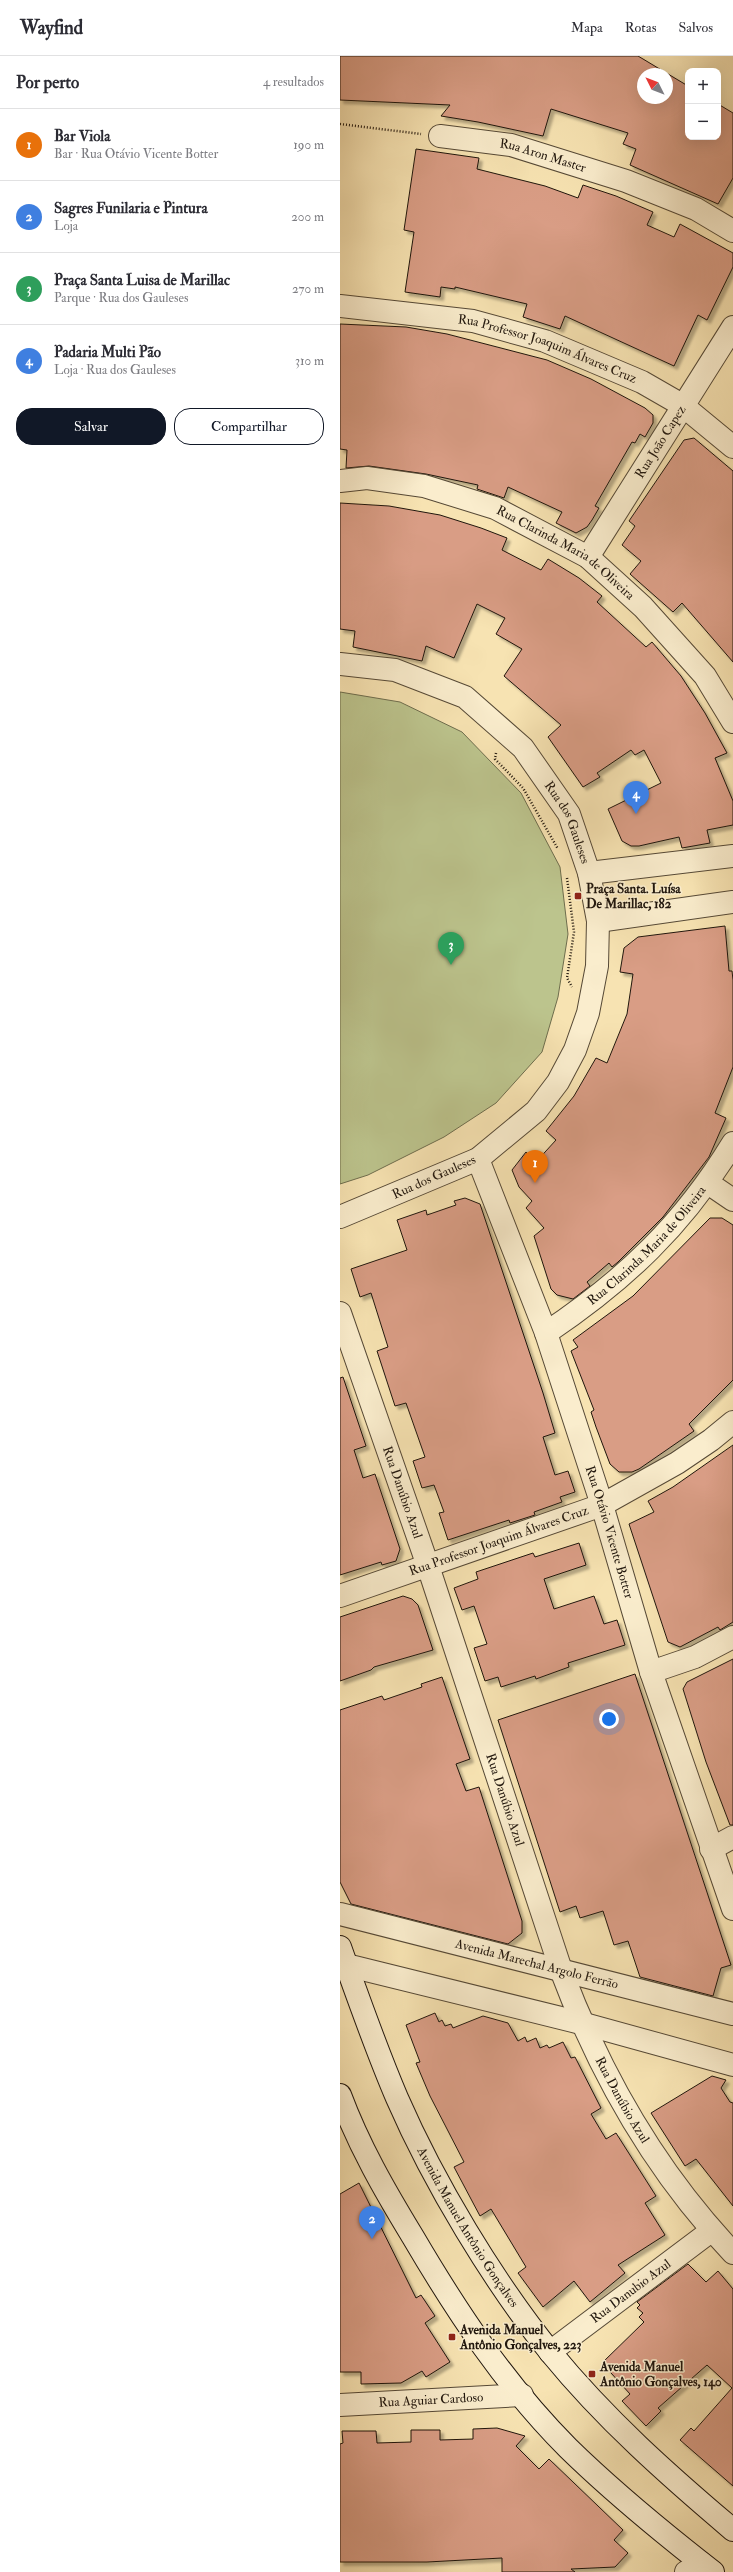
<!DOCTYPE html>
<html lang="pt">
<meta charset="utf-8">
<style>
body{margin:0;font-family:"IM FELL Double Pica",serif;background:#f2f2f3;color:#2b2b33}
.controls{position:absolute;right:12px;top:12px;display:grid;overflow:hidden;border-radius:8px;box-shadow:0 4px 16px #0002}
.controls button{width:36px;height:36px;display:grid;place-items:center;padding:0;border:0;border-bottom:1px solid #e1e1e2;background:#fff;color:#2b2b33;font:20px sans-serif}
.compass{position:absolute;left:297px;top:12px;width:36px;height:36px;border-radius:50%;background:#fff;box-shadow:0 4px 16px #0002;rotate:312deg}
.you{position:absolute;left:269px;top:1663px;width:14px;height:14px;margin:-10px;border:3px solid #fff;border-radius:50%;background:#1a73e8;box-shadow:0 0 0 6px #1a73e833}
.badge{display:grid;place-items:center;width:26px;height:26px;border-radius:50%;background:#111827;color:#fff;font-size:13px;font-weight:700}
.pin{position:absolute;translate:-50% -33px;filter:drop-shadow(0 1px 2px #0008)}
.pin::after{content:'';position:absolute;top:21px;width:14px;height:12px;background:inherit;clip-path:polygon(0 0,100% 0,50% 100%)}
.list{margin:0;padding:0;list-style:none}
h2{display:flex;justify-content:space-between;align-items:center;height:52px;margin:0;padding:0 16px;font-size:17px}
h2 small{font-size:13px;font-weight:400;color:#7c7c81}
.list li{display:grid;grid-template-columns:26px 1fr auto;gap:12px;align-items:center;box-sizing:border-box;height:72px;padding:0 16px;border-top:1px solid #e1e1e2}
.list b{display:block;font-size:15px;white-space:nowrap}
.list p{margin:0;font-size:13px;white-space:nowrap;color:#7c7c81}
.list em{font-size:13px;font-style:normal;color:#7c7c81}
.actions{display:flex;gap:8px;padding:12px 16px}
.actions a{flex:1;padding:9px 0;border:1px solid #111827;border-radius:16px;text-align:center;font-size:14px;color:#111827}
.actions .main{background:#111827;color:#fff}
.map{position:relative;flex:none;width:393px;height:2516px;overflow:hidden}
header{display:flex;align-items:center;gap:24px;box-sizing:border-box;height:56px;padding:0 20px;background:#fff;border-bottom:1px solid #e1e1e2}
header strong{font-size:19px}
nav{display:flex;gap:22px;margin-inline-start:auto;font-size:14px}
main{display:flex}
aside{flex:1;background:#fff}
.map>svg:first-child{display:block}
.green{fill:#bcc48d;stroke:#6e6d4d}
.building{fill:#d99d85;stroke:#20160d;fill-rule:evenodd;filter:url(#shadow)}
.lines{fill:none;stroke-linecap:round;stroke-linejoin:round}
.minor-casing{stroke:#564936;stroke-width:24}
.secondary-casing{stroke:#20160d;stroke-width:24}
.path{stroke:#20160d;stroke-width:2.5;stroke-dasharray:1 2;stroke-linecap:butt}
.minor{stroke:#faedcd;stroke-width:22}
.secondary{stroke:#faedcd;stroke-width:22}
.poi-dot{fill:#8f2418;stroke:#faedcd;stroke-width:1.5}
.labels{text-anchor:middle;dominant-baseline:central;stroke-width:3;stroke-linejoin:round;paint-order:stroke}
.street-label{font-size:13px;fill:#20160d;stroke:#faedcd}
.poi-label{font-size:13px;font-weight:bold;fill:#20160d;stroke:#faedcd;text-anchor:start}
</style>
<header>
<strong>Wayfind</strong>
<nav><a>Mapa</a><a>Rotas</a><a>Salvos</a></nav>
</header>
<main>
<aside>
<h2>Por perto<small>4 resultados</small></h2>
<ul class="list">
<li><span class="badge" style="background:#e8710a">1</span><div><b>Bar Viola</b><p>Bar · Rua Otávio Vicente Botter</p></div><em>190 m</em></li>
<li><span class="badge" style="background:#3f7fe0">2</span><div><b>Sagres Funilaria e Pintura</b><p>Loja</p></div><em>200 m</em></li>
<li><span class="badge" style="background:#2e9e5b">3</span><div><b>Praça Santa Luisa de Marillac</b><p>Parque · Rua dos Gauleses</p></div><em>270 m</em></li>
<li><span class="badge" style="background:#3f7fe0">4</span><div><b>Padaria Multi Pão</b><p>Loja · Rua dos Gauleses</p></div><em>310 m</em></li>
</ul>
<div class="actions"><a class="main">Salvar</a><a>Compartilhar</a></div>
</aside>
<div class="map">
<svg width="393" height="2516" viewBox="0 0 393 2516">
<defs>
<filter id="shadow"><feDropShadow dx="3.5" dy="3.5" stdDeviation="1" flood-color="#0004"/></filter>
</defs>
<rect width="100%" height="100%" fill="#f7e3b2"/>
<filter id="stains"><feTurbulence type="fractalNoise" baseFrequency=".005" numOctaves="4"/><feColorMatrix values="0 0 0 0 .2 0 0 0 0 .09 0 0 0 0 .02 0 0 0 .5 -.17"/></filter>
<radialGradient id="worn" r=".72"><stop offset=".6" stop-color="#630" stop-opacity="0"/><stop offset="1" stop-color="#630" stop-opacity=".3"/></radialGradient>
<!-- green -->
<path class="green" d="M 0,636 L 60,646 L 122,676 L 181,737 L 220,811 L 228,878 L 218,941 L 202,996 L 156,1047 L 104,1081 L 28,1119 L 0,1128 Z"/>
<!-- building -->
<g class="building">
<path d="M 0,0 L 298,0 L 348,30 L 348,81 L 378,81 L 378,48 L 393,57 L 393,122 L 378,148 L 290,109 L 296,93 L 283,88 L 288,77 L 211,53 L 203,80 L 138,66 L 101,60 L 110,49 L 0,44 ZM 303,18 L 327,18 L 327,42 L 303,42 Z"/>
<path d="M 76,93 L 139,102 L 137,113 L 205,130 L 238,142 L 243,129 L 276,140 L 313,156 L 307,169 L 334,181 L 340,168 L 393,197 L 393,211 L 367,264 L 358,259 L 334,310 L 225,260 L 220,273 L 183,261 L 187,248 L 115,231 L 115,233 L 101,231 L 100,241 L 65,236 L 74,176 L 64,174 Z"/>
<path d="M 0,268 L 66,271 L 107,278 L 207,304 L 251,323 L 305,352 L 313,359 L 313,367 L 305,381 L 300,378 L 295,387 L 292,386 L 255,450 L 259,452 L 252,464 L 247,471 L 236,477 L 216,467 L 222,456 L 168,431 L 164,442 L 137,433 L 138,429 L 86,418 L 29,410 L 6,412 L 7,394 L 0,393 Z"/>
<path d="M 354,382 L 393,415 L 393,606 L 342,547 L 333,556 L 290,518 L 301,505 L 282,489 L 295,470 L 289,465 L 325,412 L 344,384 Z"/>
<path d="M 0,447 L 49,450 L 100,459 L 141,472 L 167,482 L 162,494 L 201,514 L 208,503 L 239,522 L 262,540 L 257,546 L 306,591 L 312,586 L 341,620 L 365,657 L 387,697 L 375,702 L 393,745 L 393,769 L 367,774 L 370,787 L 342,792 L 339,781 L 299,790 L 291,790 L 282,785 L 268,753 L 321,727 L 304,694 L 295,699 L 291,694 L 257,717 L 260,721 L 243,731 L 208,681 L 221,669 L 164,620 L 182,593 L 156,578 L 165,562 L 137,548 L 114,602 L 86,590 L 82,605 L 13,591 L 15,575 L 0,573 Z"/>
<path d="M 385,870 L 389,915 L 392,915 L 393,924 L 393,1011 L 375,1057 L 386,1062 L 369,1101 L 323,1161 L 278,1206 L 272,1211 L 269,1207 L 247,1226 L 250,1230 L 233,1243 L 217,1239 L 211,1233 L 194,1180 L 204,1172 L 186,1152 L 192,1145 L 179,1131 L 172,1114 L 186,1096 L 195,1107 L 216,1084 L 206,1075 L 234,1040 L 256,1002 L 267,1007 L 287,958 L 293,918 L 280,916 L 284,892 L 298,881 Z"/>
<path d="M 125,1142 L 140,1148 L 203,1337 L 215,1377 L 203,1381 L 215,1419 L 228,1415 L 235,1436 L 220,1441 L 222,1446 L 194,1456 L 195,1459 L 170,1467 L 169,1464 L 108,1484 L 99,1457 L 104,1456 L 94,1429 L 82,1432 L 73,1405 L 85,1401 L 66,1347 L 55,1350 L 37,1295 L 48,1291 L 31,1237 L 20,1241 L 11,1213 L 67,1194 L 57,1164 L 86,1154 L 87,1159 L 116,1149 L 114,1145 Z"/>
<path d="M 370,1162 L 382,1162 L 393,1169 L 393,1324 L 349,1368 L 354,1375 L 299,1413 L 292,1416 L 279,1416 L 270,1408 L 256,1371 L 251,1356 L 254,1354 L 231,1295 L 238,1291 L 233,1284 L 293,1240 Z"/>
<path d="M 3,1321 L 26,1390 L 14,1394 L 23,1422 L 35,1418 L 60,1493 L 56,1505 L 42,1509 L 41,1506 L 0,1519 L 0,1322 Z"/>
<path d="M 393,1389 L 393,1566 L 380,1574 L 378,1571 L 340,1591 L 328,1586 L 289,1468 L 314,1456 L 308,1445 L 333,1431 Z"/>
<path d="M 239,1487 L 246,1509 L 204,1523 L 214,1553 L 254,1540 L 264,1568 L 277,1564 L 285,1589 L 228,1607 L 229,1611 L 196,1623 L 195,1620 L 161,1631 L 158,1621 L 145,1625 L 134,1592 L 147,1588 L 134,1550 L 122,1554 L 114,1532 L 138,1523 L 136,1516 L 193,1497 L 195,1501 Z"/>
<path d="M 63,1540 L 72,1543 L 78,1549 L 93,1594 L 34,1611 L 31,1614 L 0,1625 L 0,1561 Z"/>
<path d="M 393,1603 L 393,1769 L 390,1769 L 366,1706 L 343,1633 L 347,1626 Z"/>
<path d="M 295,1618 L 391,1909 L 381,1912 L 373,1940 L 300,1921 L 288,1885 L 274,1889 L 263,1855 L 240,1862 L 236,1850 L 220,1856 L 158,1664 Z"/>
<path d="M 102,1621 L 130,1703 L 116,1708 L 126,1735 L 139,1731 L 182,1865 L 182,1877 L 168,1888 L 11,1848 L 0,1826 L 0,1654 L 42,1640 L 44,1644 L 82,1631 L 81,1628 Z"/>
<path d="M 95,1957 L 99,1966 L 102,1964 L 105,1970 L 111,1968 L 113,1972 L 143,1960 L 168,1967 L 178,1985 L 185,1981 L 187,1986 L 196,1982 L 200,1992 L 207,1989 L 209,1992 L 223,1986 L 231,2002 L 235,2001 L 261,2052 L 251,2058 L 266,2083 L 276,2077 L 316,2140 L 305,2147 L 325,2179 L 278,2209 L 285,2217 L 250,2246 L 234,2225 L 203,2251 L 178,2217 L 186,2211 L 151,2153 L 140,2160 L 114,2111 L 124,2106 L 90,2040 L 76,2007 L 80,2006 L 66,1969 Z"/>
<path d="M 372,2020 L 386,2024 L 381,2032 L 390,2046 L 393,2047 L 393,2150 L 356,2103 L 345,2110 L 311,2057 Z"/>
<path d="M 19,2127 L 76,2242 L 81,2239 L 95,2260 L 85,2267 L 110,2306 L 86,2321 L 82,2315 L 61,2327 L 21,2328 L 21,2316 L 0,2316 L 0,2138 Z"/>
<path d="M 348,2208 L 366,2226 L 378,2215 L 393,2233 L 393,2430 L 340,2384 L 351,2372 L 354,2375 L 392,2332 L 367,2309 L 318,2352 L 321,2355 L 306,2370 L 282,2345 L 290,2338 L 262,2307 L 304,2266 L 299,2261 L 303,2257 L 297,2252 L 300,2249 L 297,2246 Z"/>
<path d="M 157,2372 L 185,2380 L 176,2390 L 199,2413 L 209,2403 L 283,2474 L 274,2484 L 288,2497 L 275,2511 L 231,2513 L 235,2516 L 162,2516 L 162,2502 L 87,2506 L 0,2506 L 0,2388 L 3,2387 L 2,2375 L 36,2375 L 37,2387 L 71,2386 L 71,2374 L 100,2374 L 100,2384 L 133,2383 L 133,2373 Z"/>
</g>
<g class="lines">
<defs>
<g id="minor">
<path id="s1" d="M 100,80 L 171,89 L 286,125 L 356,153 L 393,175"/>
<path id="s2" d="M 0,250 L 133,265 L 205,285 L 302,326 L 342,349 L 393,391"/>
<path id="s3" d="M 0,425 L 27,422 L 84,430 L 155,452 L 248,501 L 303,551 L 365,620 L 393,666"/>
<path id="s4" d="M 248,501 L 393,271"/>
<path id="s5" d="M 0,608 L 55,614 L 125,641 L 183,692 L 229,758 L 249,817 L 258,865 L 257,910 L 248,957 L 235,994 L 218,1026 L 196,1055 L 138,1103 L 0,1161"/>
<path d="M 249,817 L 393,800"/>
<path d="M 258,865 L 393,846"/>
<path id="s6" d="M 138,1103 L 206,1277 L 262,1449 L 311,1616 L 393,1853"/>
<path d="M 368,1127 L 393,1144"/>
<path id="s7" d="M 0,1257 L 88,1510 L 221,1914 C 260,2018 316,2116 393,2197"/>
<path id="s8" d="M 206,1277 C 285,1224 343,1169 393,1087"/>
<path id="s9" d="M 0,1540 L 262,1449 L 337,1407 L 371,1384 L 393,1366"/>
<path d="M 311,1616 L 355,1601 L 393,1581"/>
<path d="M 371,1793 L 393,1781"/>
<path id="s10" d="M 0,1858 L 393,1958"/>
<path d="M 6,1909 L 241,1967 L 393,2009"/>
<path id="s11" d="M 210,2296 L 371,2175"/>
<path id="s12" d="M 0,2349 L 182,2339"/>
<path d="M 346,2516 L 361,2507"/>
</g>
<g id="secondary">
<path id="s13" d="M 0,1891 C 18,1942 36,1993 57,2042 C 94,2127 153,2225 211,2297 C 265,2363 328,2419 393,2474"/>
<path d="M 0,2039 C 19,2090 45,2135 73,2181 C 117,2256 166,2330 228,2392 C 273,2436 323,2477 373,2516"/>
</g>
</defs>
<!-- minor casing -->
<use href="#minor" class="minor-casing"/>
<!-- secondary casing -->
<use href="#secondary" class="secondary-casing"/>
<!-- path -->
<g class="path">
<path d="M 0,68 L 81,78"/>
<path d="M 156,697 L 155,703 L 183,732 L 218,793"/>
<path d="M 227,822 L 234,876 L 227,922 L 232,931"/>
</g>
<!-- minor -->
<use href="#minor" class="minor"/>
<!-- secondary -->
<use href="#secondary" class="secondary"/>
</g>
<!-- markers -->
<g class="poi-dot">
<rect x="234" y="836" width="8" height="8" rx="2"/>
<rect x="108" y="2277" width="8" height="8" rx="2"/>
<rect x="248" y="2314" width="8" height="8" rx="2"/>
</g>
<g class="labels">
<!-- street labels -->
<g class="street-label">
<text stroke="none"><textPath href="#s1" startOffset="105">Rua Aron Master</textPath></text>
<text stroke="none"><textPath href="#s2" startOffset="213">Rua Professor Joaquim Álvares Cruz</textPath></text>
<text stroke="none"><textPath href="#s4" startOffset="136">Rua João Capez</textPath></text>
<text stroke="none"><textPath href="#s3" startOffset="243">Rua Clarinda Maria de Oliveira</textPath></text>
<text stroke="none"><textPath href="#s5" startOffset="295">Rua dos Gauleses</textPath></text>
<text transform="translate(94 1121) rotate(-24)">Rua dos Gauleses</text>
<text stroke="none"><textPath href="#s8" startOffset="134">Rua Clarinda Maria de Oliveira</textPath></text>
<text stroke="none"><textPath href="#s7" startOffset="190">Rua Danúbio Azul</textPath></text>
<text stroke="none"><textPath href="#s6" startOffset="396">Rua Otávio Vicente Botter</textPath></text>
<text stroke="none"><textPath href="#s9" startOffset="168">Rua Professor Joaquim Álvares Cruz</textPath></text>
<text stroke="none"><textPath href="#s7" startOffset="514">Rua Danúbio Azul</textPath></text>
<text stroke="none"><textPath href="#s10" startOffset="203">Avenida Marechal Argolo Ferrão</textPath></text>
<text stroke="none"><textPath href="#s7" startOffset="837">Rua Danúbio Azul</textPath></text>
<text stroke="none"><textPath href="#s13" startOffset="309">Avenida Manuel Antônio Gonçalves</textPath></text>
<text stroke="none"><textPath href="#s11" startOffset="101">Rua Danubio Azul</textPath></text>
<text stroke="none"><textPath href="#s12" startOffset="91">Rua Aguiar Cardoso</textPath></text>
</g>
<!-- poi labels -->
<g class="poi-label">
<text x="246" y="833">Praça Santa. Luísa<tspan x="246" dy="15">De Marillac, 182</tspan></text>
<text x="120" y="2274">Avenida Manuel<tspan x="120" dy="15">Antônio Gonçalves, 223</tspan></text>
<text x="260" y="2311">Avenida Manuel<tspan x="260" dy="15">Antônio Gonçalves, 140</tspan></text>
</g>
</g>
<rect width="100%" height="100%" filter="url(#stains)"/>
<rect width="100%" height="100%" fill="url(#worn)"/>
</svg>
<div class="controls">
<button>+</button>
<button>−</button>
</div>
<svg class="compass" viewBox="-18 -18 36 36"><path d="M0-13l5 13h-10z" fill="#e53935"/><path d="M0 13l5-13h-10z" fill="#7c7c81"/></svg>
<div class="you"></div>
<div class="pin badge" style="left:195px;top:1127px;background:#e8710a">1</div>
<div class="pin badge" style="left:32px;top:2183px;background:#3f7fe0">2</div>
<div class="pin badge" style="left:111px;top:909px;background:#2e9e5b">3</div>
<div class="pin badge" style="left:296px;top:758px;background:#3f7fe0">4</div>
</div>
</main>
